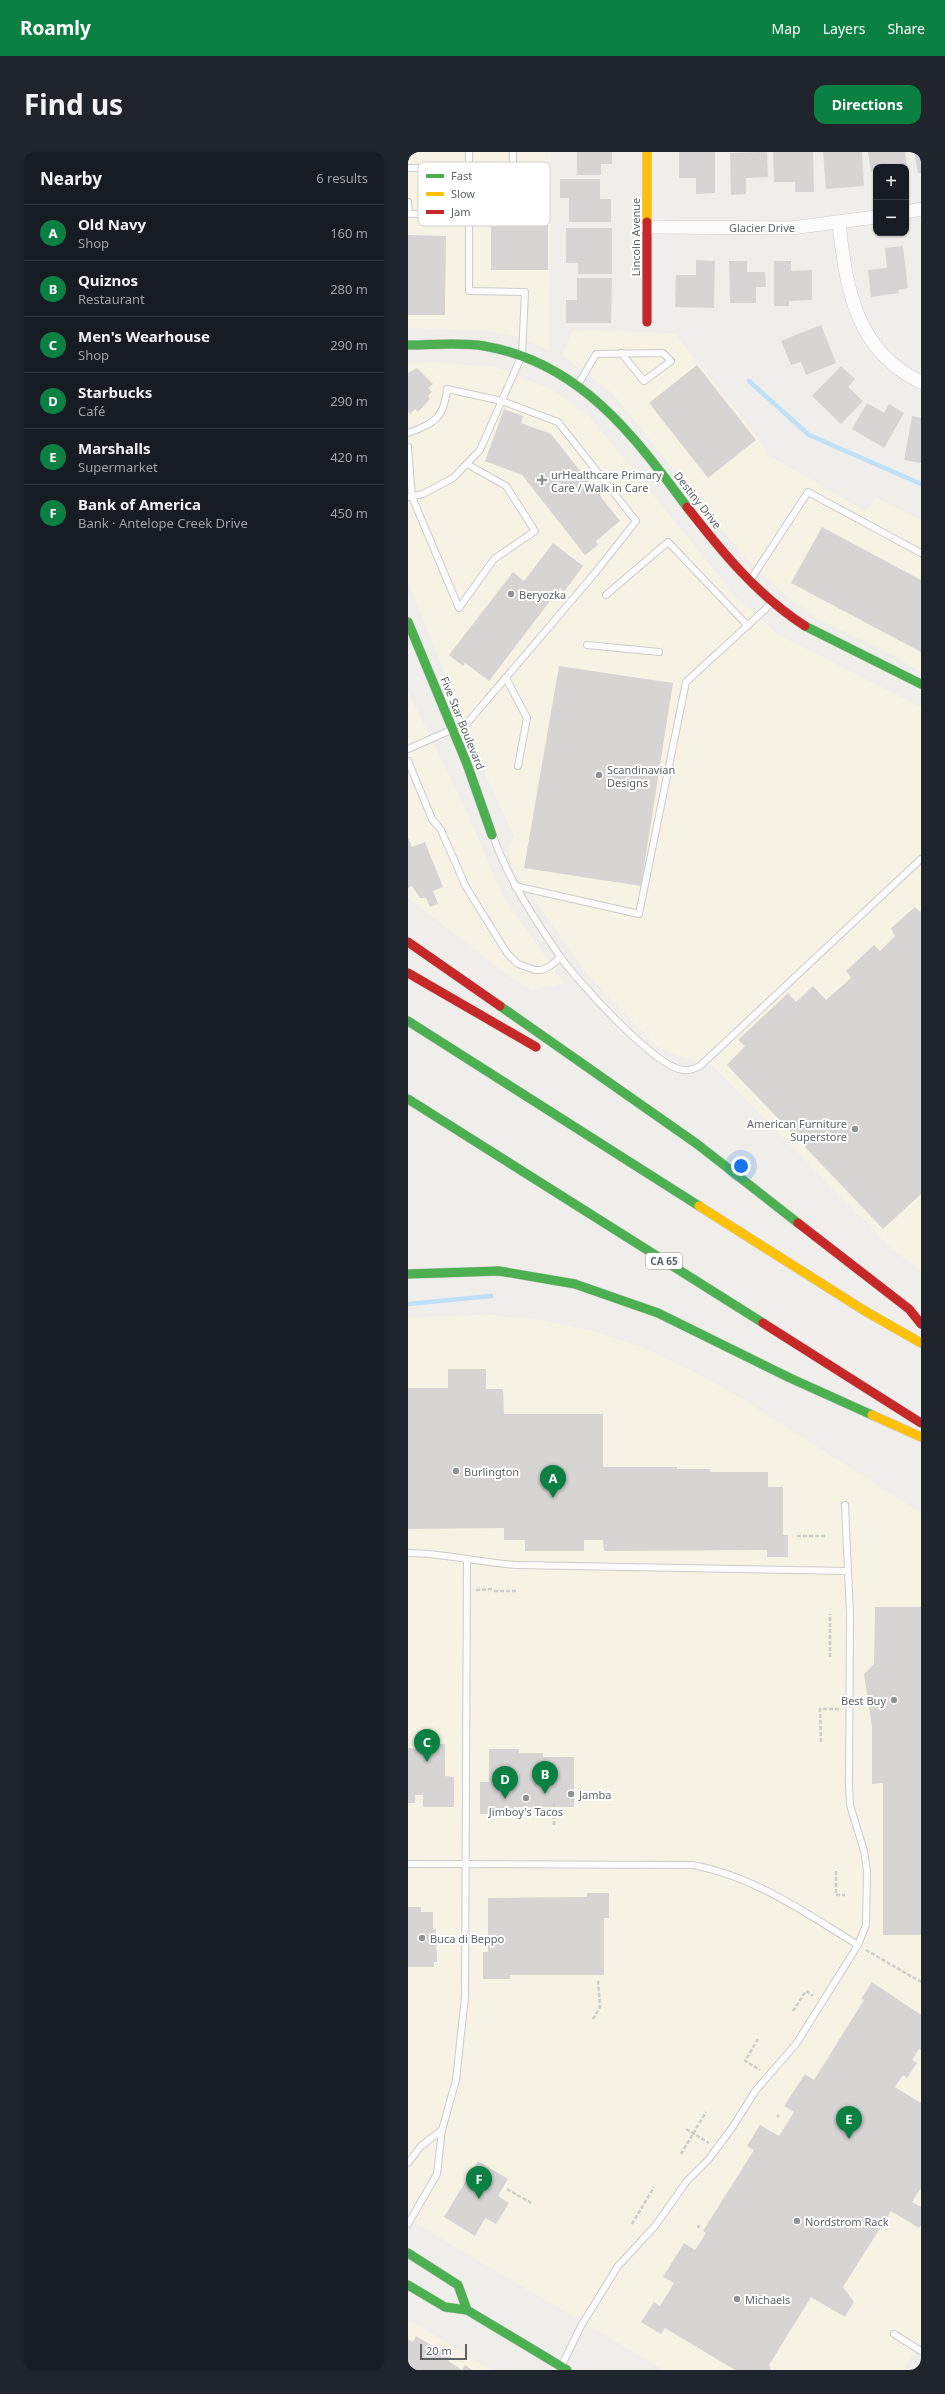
<!DOCTYPE html>
<meta charset="utf-8">
<style>
body{margin:0;font-family:"Noto Sans",sans-serif;background:#20242c;color:#f1f3f6}
.controls{position:absolute;right:12px;top:12px;display:grid;overflow:hidden;border-radius:8px;box-shadow:0 1px 3px #0004}
.controls button{width:36px;height:36px;display:grid;place-items:center;padding:0;border:0;border-bottom:1px solid #363941;background:#171b24;color:#f1f3f6;font:20px sans-serif}
.scale{position:absolute;left:12px;bottom:10px;width:47px;box-sizing:border-box;padding-left:4px;border:2px solid #5f6368;border-top:0;font-size:11px;line-height:14px;white-space:nowrap;color:#5f6368;-webkit-text-stroke:3px #fff;paint-order:stroke}
.you{position:absolute;left:333px;top:1014px;width:14px;height:14px;margin:-10px;border:3px solid #fff;border-radius:50%;background:#1a73e8;box-shadow:0 0 0 6px #1a73e833}
.badge{display:grid;place-items:center;width:26px;height:26px;border-radius:50%;background:#0b8043;color:#fff;font-size:13px;font-weight:700}
.pin{position:absolute;translate:-50% -33px;filter:drop-shadow(0 1px 2px #0008)}
.pin::after{content:'';position:absolute;top:21px;width:14px;height:12px;background:inherit;clip-path:polygon(0 0,100% 0,50% 100%)}
.list{margin:0;padding:0;list-style:none}
h2{display:flex;justify-content:space-between;align-items:center;height:52px;margin:0;padding:0 16px;font-size:17px}
h2 small{font-size:13px;font-weight:400;color:#9ea1a6}
.list li{display:grid;grid-template-columns:26px 1fr auto;gap:12px;align-items:center;box-sizing:border-box;height:56px;padding:0 16px;border-top:1px solid #363941}
.list b{display:block;font-size:15px;white-space:nowrap}
.list p{margin:0;font-size:13px;white-space:nowrap;color:#9ea1a6}
.list em{font-size:13px;font-style:normal;color:#9ea1a6}
.map{position:relative;flex:none;width:513px;height:2218px;overflow:hidden;border-radius:12px}
header{display:flex;align-items:center;gap:24px;box-sizing:border-box;height:56px;padding:0 20px;background:#0b8043;color:#fff}
header strong{font-size:19px}
nav{display:flex;gap:22px;margin-inline-start:auto;font-size:14px}
.intro{display:flex;align-items:center;justify-content:space-between;box-sizing:border-box;height:96px;padding:0 24px}
h1{margin:0;font-size:28px}
.button{padding:10px 18px;border-radius:12px;background:#0b8043;color:#fff;font-size:14px;font-weight:700}
main{display:flex;gap:24px;padding:0 24px}
aside{flex:1;background:#171b24;border-radius:12px;box-shadow:0 1px 3px #0004}
.map>svg:first-child{display:block}
.commercial{fill:#f7f3e4}
.lines{fill:none;stroke-linecap:round;stroke-linejoin:round}
.stream{stroke:#bfe0f9;stroke-width:4.5}
.building{fill:#d6d5d3}
.lane-casing{stroke:#cbcccc;stroke-width:8}
.street-casing{stroke:#cbcccc;stroke-width:14}
.fast-casing{stroke:#cacacb;stroke-width:10}
.slow-casing{stroke:#cacacb;stroke-width:10}
.jam-casing{stroke:#cacacb;stroke-width:10}
.path{stroke:#cacfcc;stroke-width:2.5;stroke-dasharray:4 2;stroke-linecap:butt}
.lane{stroke:#fdfcfc;stroke-width:6}
.street{stroke:#fdfcfc;stroke-width:13}
.fast{stroke:#4caf50;stroke-width:9}
.slow{stroke:#ffc107;stroke-width:9}
.jam{stroke:#c62828;stroke-width:9}
.poi-dot{fill:#919496;stroke:#fff;stroke-width:1.5}
.labels{text-anchor:middle;dominant-baseline:central;stroke-width:4;stroke-linejoin:round;paint-order:stroke}
.shield{fill:#fff;stroke:#8f9295;stroke-width:1}
.shield-label{font-size:10px;font-weight:bold;fill:#5f6368}
.street-label{font-size:11px;fill:#5f6368;stroke:#fff}
.poi-label{font-size:11px;fill:#5f6368;stroke:#fff;text-anchor:start}
.key{fill:#fff;stroke:#cfd0d2;stroke-width:1}
.key-label{font-size:11px;fill:#5f6368}
</style>
<header>
<strong>Roamly</strong>
<nav><a>Map</a><a>Layers</a><a>Share</a></nav>
</header>
<div class="intro"><h1>Find us</h1><a class="button">Directions</a></div>
<main>
<aside>
<h2>Nearby<small>6 results</small></h2>
<ul class="list">
<li><span class="badge">A</span><div><b>Old Navy</b><p>Shop</p></div><em>160 m</em></li>
<li><span class="badge">B</span><div><b>Quiznos</b><p>Restaurant</p></div><em>280 m</em></li>
<li><span class="badge">C</span><div><b>Men's Wearhouse</b><p>Shop</p></div><em>290 m</em></li>
<li><span class="badge">D</span><div><b>Starbucks</b><p>Café</p></div><em>290 m</em></li>
<li><span class="badge">E</span><div><b>Marshalls</b><p>Supermarket</p></div><em>420 m</em></li>
<li><span class="badge">F</span><div><b>Bank of America</b><p>Bank · Antelope Creek Drive</p></div><em>450 m</em></li>
</ul>
</aside>
<div class="map">
<svg width="513" height="2218" viewBox="0 0 513 2218">
<rect width="100%" height="100%" fill="#efeeea"/>
<!-- commercial -->
<g class="commercial">
<path d="M 0,0 L 143,0 L 141,198 L 107,184 L 76,178 L 0,176 Z"/>
<path d="M 165,178 L 266,181 L 350,286 L 359,302 L 458,360 L 467,345 L 513,368 L 513,520 L 475,498 L 413,469 L 376,442 L 334,402 L 205,242 L 154,203 Z"/>
<path d="M 0,210 L 44,211 L 89,216 L 143,237 L 181,264 L 328,445 L 369,482 L 513,555 L 513,1119 L 484,1097 L 305,914 L 264,902 L 249,894 L 180,823 L 103,714 L 100,698 L 106,684 L 74,615 L 0,430 Z"/>
<path d="M 0,540 L 59,660 L 95,745 L 156,831 L 124,838 L 102,825 L 0,746 Z"/>
<path d="M 82,1163 L 132,1168 L 185,1179 L 238,1197 L 288,1221 L 328,1243 L 513,1361 L 513,2190 L 495,2218 L 256,2218 L 0,2067 L 0,1165 Z"/>
<path d="M 0,2167 L 83,2218 L 0,2218 Z"/>
</g>
<g class="lines">
<!-- stream -->
<g class="stream">
<path d="M 341,229 L 401,283 L 513,332"/>
<path d="M 0,1152 L 83,1144"/>
</g>
</g>
<!-- building -->
<g class="building">
<path d="M 169,0 L 204,0 L 204,12 L 193,12 L 193,23 L 169,23 Z"/>
<path d="M 271,0 L 307,0 L 307,41 L 288,42 L 288,26 L 271,26 Z"/>
<path d="M 359,0 L 360,25 L 338,26 L 338,42 L 323,43 L 322,1 Z"/>
<path d="M 365,0 L 405,0 L 406,40 L 387,40 L 387,30 L 366,30 Z"/>
<path d="M 415,0 L 454,0 L 456,34 L 418,37 Z"/>
<path d="M 460,0 L 497,0 L 501,25 L 498,25 L 498,15 L 468,15 L 468,19 L 463,20 Z"/>
<path d="M 506,0 L 513,0 L 513,21 L 510,21 Z"/>
<path d="M 152,27 L 192,27 L 192,47 L 203,47 L 203,70 L 161,70 L 161,46 L 152,46 Z"/>
<rect x="83" y="39" width="57" height="79"/>
<path d="M 158,76 L 204,76 L 204,122 L 170,122 L 170,111 L 158,111 Z"/>
<path d="M 0,83 L 38,84 L 37,163 L 0,163 Z"/>
<path d="M 495,94 L 500,136 L 490,138 L 491,141 L 463,145 L 460,118 L 479,116 L 477,96 Z"/>
<path d="M 288,108 L 307,109 L 306,156 L 267,155 L 268,123 L 288,123 Z"/>
<path d="M 321,109 L 339,109 L 339,120 L 357,120 L 358,135 L 348,135 L 348,151 L 322,151 Z"/>
<path d="M 366,109 L 383,109 L 383,119 L 404,118 L 404,148 L 381,149 L 381,154 L 366,154 Z"/>
<path d="M 169,126 L 204,126 L 203,171 L 158,171 L 158,148 L 169,148 Z"/>
<path d="M 413,173 L 428,211 L 398,223 L 393,210 L 383,213 L 373,189 Z"/>
<path d="M 289,213 L 348,288 L 300,326 L 241,251 Z"/>
<path d="M 433,214 L 447,227 L 440,235 L 455,249 L 433,272 L 404,244 Z"/>
<path d="M 9,216 L 25,232 L 20,236 L 24,240 L 20,244 L 22,247 L 10,260 L 7,257 L 2,262 L 0,260 L 0,221 Z"/>
<path d="M 459,251 L 476,261 L 481,252 L 496,261 L 476,296 L 444,277 Z"/>
<path d="M 96,257 L 115,264 L 113,271 L 143,282 L 212,369 L 188,389 L 190,393 L 177,403 L 114,323 L 77,309 Z"/>
<path d="M 504,264 L 513,266 L 513,311 L 496,308 Z"/>
<path d="M 414,375 L 513,428 L 513,500 L 383,431 Z"/>
<path d="M 145,391 L 175,414 L 156,440 L 152,436 L 81,529 L 57,511 L 55,514 L 41,503 L 105,420 L 116,429 Z"/>
<path d="M 151,514 L 265,531 L 233,734 L 116,716 Z"/>
<path d="M 0,686 L 4,695 L 17,690 L 35,735 L 25,739 L 30,752 L 22,755 L 18,746 L 12,746 L 4,734 L 0,736 Z"/>
<path d="M 507,755 L 512,760 L 513,759 L 513,1042 L 475,1077 L 319,913 L 337,894 L 330,888 L 380,841 L 388,850 L 405,834 L 418,848 L 443,826 L 438,819 L 466,793 L 472,799 L 487,784 L 483,776 Z"/>
<path d="M 40,1217 L 78,1217 L 78,1237 L 95,1237 L 96,1262 L 195,1262 L 195,1315 L 269,1315 L 269,1317 L 302,1317 L 302,1320 L 360,1320 L 360,1335 L 375,1335 L 375,1383 L 380,1383 L 380,1405 L 359,1405 L 359,1398 L 196,1399 L 195,1388 L 176,1388 L 176,1399 L 117,1399 L 117,1388 L 96,1388 L 96,1376 L 0,1377 L 0,1236 L 40,1236 Z"/>
<path d="M 467,1455 L 513,1455 L 513,1783 L 475,1783 L 475,1631 L 464,1632 L 464,1575 L 456,1522 L 466,1512 Z"/>
<path d="M 7,1592 L 37,1592 L 37,1624 L 46,1625 L 46,1655 L 15,1655 L 15,1643 L 7,1643 L 7,1651 L 0,1651 L 0,1596 L 7,1597 Z"/>
<path d="M 81,1597 L 111,1597 L 111,1601 L 135,1601 L 135,1605 L 166,1605 L 166,1655 L 105,1655 L 105,1662 L 72,1662 L 72,1630 L 81,1630 Z"/>
<path d="M 179,1741 L 201,1741 L 201,1766 L 196,1766 L 196,1823 L 102,1823 L 102,1827 L 75,1827 L 75,1800 L 80,1800 L 80,1746 L 179,1745 Z"/>
<path d="M 0,1755 L 13,1755 L 13,1760 L 25,1760 L 25,1777 L 28,1777 L 29,1810 L 26,1810 L 26,1815 L 0,1815 Z"/>
<path d="M 464,1830 L 513,1863 L 513,1898 L 511,1897 L 504,1908 L 509,1911 L 499,1926 L 495,1923 L 487,1935 L 513,1951 L 513,2036 L 504,2050 L 513,2055 L 513,2073 L 511,2076 L 483,2059 L 435,2135 L 446,2150 L 437,2165 L 403,2145 L 361,2213 L 363,2218 L 327,2218 L 257,2176 L 253,2182 L 233,2170 L 246,2150 L 252,2154 L 266,2131 L 255,2125 L 276,2091 L 287,2098 L 298,2081 L 295,2079 L 346,1998 L 339,1994 L 352,1973 L 371,1984 L 386,1960 L 376,1954 L 397,1922 L 406,1928 L 456,1848 L 453,1847 Z"/>
<path d="M 70,2009 L 100,2027 L 90,2044 L 101,2051 L 88,2072 L 77,2066 L 67,2084 L 36,2065 Z"/>
<path d="M 8,2184 L 43,2205 L 40,2209 L 54,2218 L 57,2213 L 64,2218 L 0,2218 L 0,2187 L 5,2190 Z"/>
</g>
<g class="lines">
<defs>
<g id="lane">
<path d="M 61,0 L 61,61"/>
<path d="M 0,16 L 105,17 L 105,0"/>
<path d="M 0,50 L 1,62 L 61,61 L 61,139 L 117,140 L 114,203 L 72,298 L 45,326 L 15,342 L 0,345"/>
<path d="M 171,231 L 188,202 L 255,201 L 263,209 L 236,229 L 213,201"/>
<path d="M 0,281 C 26,271 36,267 39,237 L 94,249 L 150,270 L 228,369 L 187,421 L 49,583"/>
<path d="M 0,295 L 4,345 L 51,456 L 86,407 L 127,379 L 98,334 L 59,312"/>
<path d="M 343,427 L 400,340 L 513,401"/>
<path d="M 198,443 L 260,390 L 340,474"/>
<path d="M 179,493 L 251,500"/>
<path d="M 98,526 L 119,566 L 110,614"/>
<path d="M 0,597 L 43,578"/>
<path d="M 0,609 L 24,667 L 33,678 L 58,735 L 99,801 L 110,812 L 127,818 L 134,818 L 142,814 L 153,805"/>
<path d="M 85,684 C 100,727 126,766 151,803 C 168,828 247,915 275,918 C 281,919 286,917 292,914 L 513,707"/>
<path d="M 107,734 L 231,762 L 278,530 L 363,452"/>
<path d="M 0,1401 C 37,1401 72,1411 109,1413 L 440,1419"/>
<path d="M 0,1712 L 285,1713 C 348,1725 396,1760 450,1793"/>
<path d="M 0,2011 L 13,1994 L 34,1978"/>
<path d="M 0,2072 L 29,2022 L 34,1978 L 48,1928 L 57,1845 L 59,1408"/>
<path d="M 486,2182 L 513,2199"/>
<path d="M 154,2213 L 173,2174 L 210,2114 L 247,2074 L 279,2029 L 300,2008 L 324,1976 L 348,1938 L 388,1892 L 450,1793 L 458,1773 L 459,1719 L 456,1699 L 442,1653 L 441,1633 L 442,1462 L 437,1353"/>
</g>
<g id="street">
<path d="M 498,60 L 513,57"/>
<path d="M 431,71 C 438,135 447,199 513,230"/>
<path d="M 239,75 L 383,76 L 468,65"/>
</g>
<g id="fast">
<path d="M 0,193 C 25,193 51,190 76,194 C 171,210 225,282 279,355"/>
<path d="M 0,470 L 59,612 L 84,683"/>
<path d="M 397,474 L 513,532"/>
<path d="M 92,854 L 289,992 L 390,1071"/>
<path d="M 0,869 L 291,1054"/>
<path d="M 0,947 L 355,1171"/>
<path d="M 0,1122 L 91,1119 L 167,1132 L 250,1161 L 382,1226 L 464,1263"/>
<path d="M 0,2101 L 50,2133 L 59,2158"/>
<path d="M 0,2133 L 37,2155 L 59,2158 L 159,2218"/>
</g>
<g id="slow">
<path d="M 239,0 L 239,70"/>
<path d="M 291,1054 L 457,1159 L 513,1191"/>
<path d="M 464,1263 L 513,1285"/>
</g>
<g id="jam">
<path d="M 239,70 L 239,170"/>
<path d="M 279,355 C 314,400 349,443 397,474"/>
<path d="M 0,790 L 92,854"/>
<path d="M 0,821 L 128,895"/>
<path d="M 390,1071 L 501,1157 L 513,1172"/>
<path d="M 355,1171 L 513,1271"/>
</g>
</defs>
<!-- lane casing -->
<use href="#lane" class="lane-casing"/>
<!-- street casing -->
<use href="#street" class="street-casing"/>
<!-- fast casing -->
<use href="#fast" class="fast-casing"/>
<!-- slow casing -->
<use href="#slow" class="slow-casing"/>
<!-- jam casing -->
<use href="#jam" class="jam-casing"/>
<!-- path -->
<g class="path">
<path d="M 389,1384 L 418,1384"/>
<path d="M 68,1438 L 86,1437"/>
<path d="M 86,1439 L 109,1439"/>
<path d="M 422,1505 L 422,1462"/>
<path d="M 413,1590 L 412,1557 L 431,1557"/>
<path d="M 146,1651 L 146,1674"/>
<path d="M 428,1719 L 428,1743 L 437,1743"/>
<path d="M 458,1798 L 513,1830"/>
<path d="M 385,1859 L 398,1839 L 405,1844"/>
<path d="M 185,1867 L 192,1855 L 190,1829"/>
<path d="M 350,1887 L 337,1909 L 352,1918"/>
<path d="M 369,1965 L 371,1963"/>
<path d="M 278,1977 L 301,1991"/>
<path d="M 273,2002 L 298,1960"/>
<path d="M 99,2037 L 125,2052"/>
<path d="M 224,2072 L 246,2035"/>
<path d="M 290,2076 L 291,2073"/>
</g>
<!-- lane -->
<use href="#lane" class="lane"/>
<!-- street -->
<use href="#street" class="street"/>
<!-- fast -->
<use href="#fast" class="fast"/>
<!-- slow -->
<use href="#slow" class="slow"/>
<!-- jam -->
<use href="#jam" class="jam"/>
</g>
<!-- markers -->
<g class="poi-dot">
<path d="M132 322h4v4h4v4h-4v4h-4v-4h-4v-4h4z"/>
<circle cx="103" cy="442" r="4"/>
<circle cx="191" cy="623" r="4"/>
<circle cx="447" cy="977" r="4"/>
<circle cx="48" cy="1319" r="4"/>
<circle cx="486" cy="1548" r="4"/>
<circle cx="163" cy="1642" r="4"/>
<circle cx="118" cy="1646" r="4"/>
<circle cx="14" cy="1786" r="4"/>
<circle cx="389" cy="2069" r="4"/>
<circle cx="329" cy="2147" r="4"/>
</g>
<g class="labels">
<!-- shield labels -->
<rect class="shield" x="238" y="1101" width="36" height="16" rx="3"/>
<g class="shield-label">
<text x="256" y="1109">CA 65</text>
</g>
<!-- street labels -->
<g class="street-label">
<text x="354" y="75">Glacier Drive</text>
<text transform="translate(227 85) rotate(-90)">Lincoln Avenue</text>
<text transform="translate(290 348) rotate(52)">Destiny Drive</text>
<text transform="translate(55 571) rotate(68)">Five Star Boulevard</text>
</g>
<!-- poi labels -->
<g class="poi-label">
<text x="143" y="322">urHealthcare Primary<tspan x="143" dy="13">Care / Walk in Care</tspan></text>
<text x="111" y="442">Beryozka</text>
<text x="199" y="617">Scandinavian<tspan x="199" dy="13">Designs</tspan></text>
<text x="439" y="971" text-anchor="end">American Furniture<tspan x="439" dy="13">Superstore</tspan></text>
<text x="56" y="1319">Burlington</text>
<text x="478" y="1548" text-anchor="end">Best Buy</text>
<text x="171" y="1642">Jamba</text>
<text x="118" y="1659" text-anchor="middle">Jimboy's Tacos</text>
<text x="22" y="1786">Buca di Beppo</text>
<text x="397" y="2069">Nordstrom Rack</text>
<text x="337" y="2147">Michaels</text>
</g>
</g>
<!-- legend -->
<rect x="10" y="10" width="132" height="64" rx="6" class="key"/>
<rect x="18" y="22" width="18" height="4" fill="#4caf50"/>
<rect x="18" y="40" width="18" height="4" fill="#ffc107"/>
<rect x="18" y="58" width="18" height="4" fill="#c62828"/>
<g class="key-label">
<text x="43" y="28">Fast</text>
<text x="43" y="46">Slow</text>
<text x="43" y="64">Jam</text>
</g>
</svg>
<div class="controls">
<button>+</button>
<button>−</button>
</div>
<div class="scale">20 m</div>
<div class="you"></div>
<div class="pin badge" style="left:145px;top:1346px">A</div>
<div class="pin badge" style="left:137px;top:1642px">B</div>
<div class="pin badge" style="left:19px;top:1610px">C</div>
<div class="pin badge" style="left:97px;top:1647px">D</div>
<div class="pin badge" style="left:441px;top:1987px">E</div>
<div class="pin badge" style="left:71px;top:2047px">F</div>
</div>
</main>
